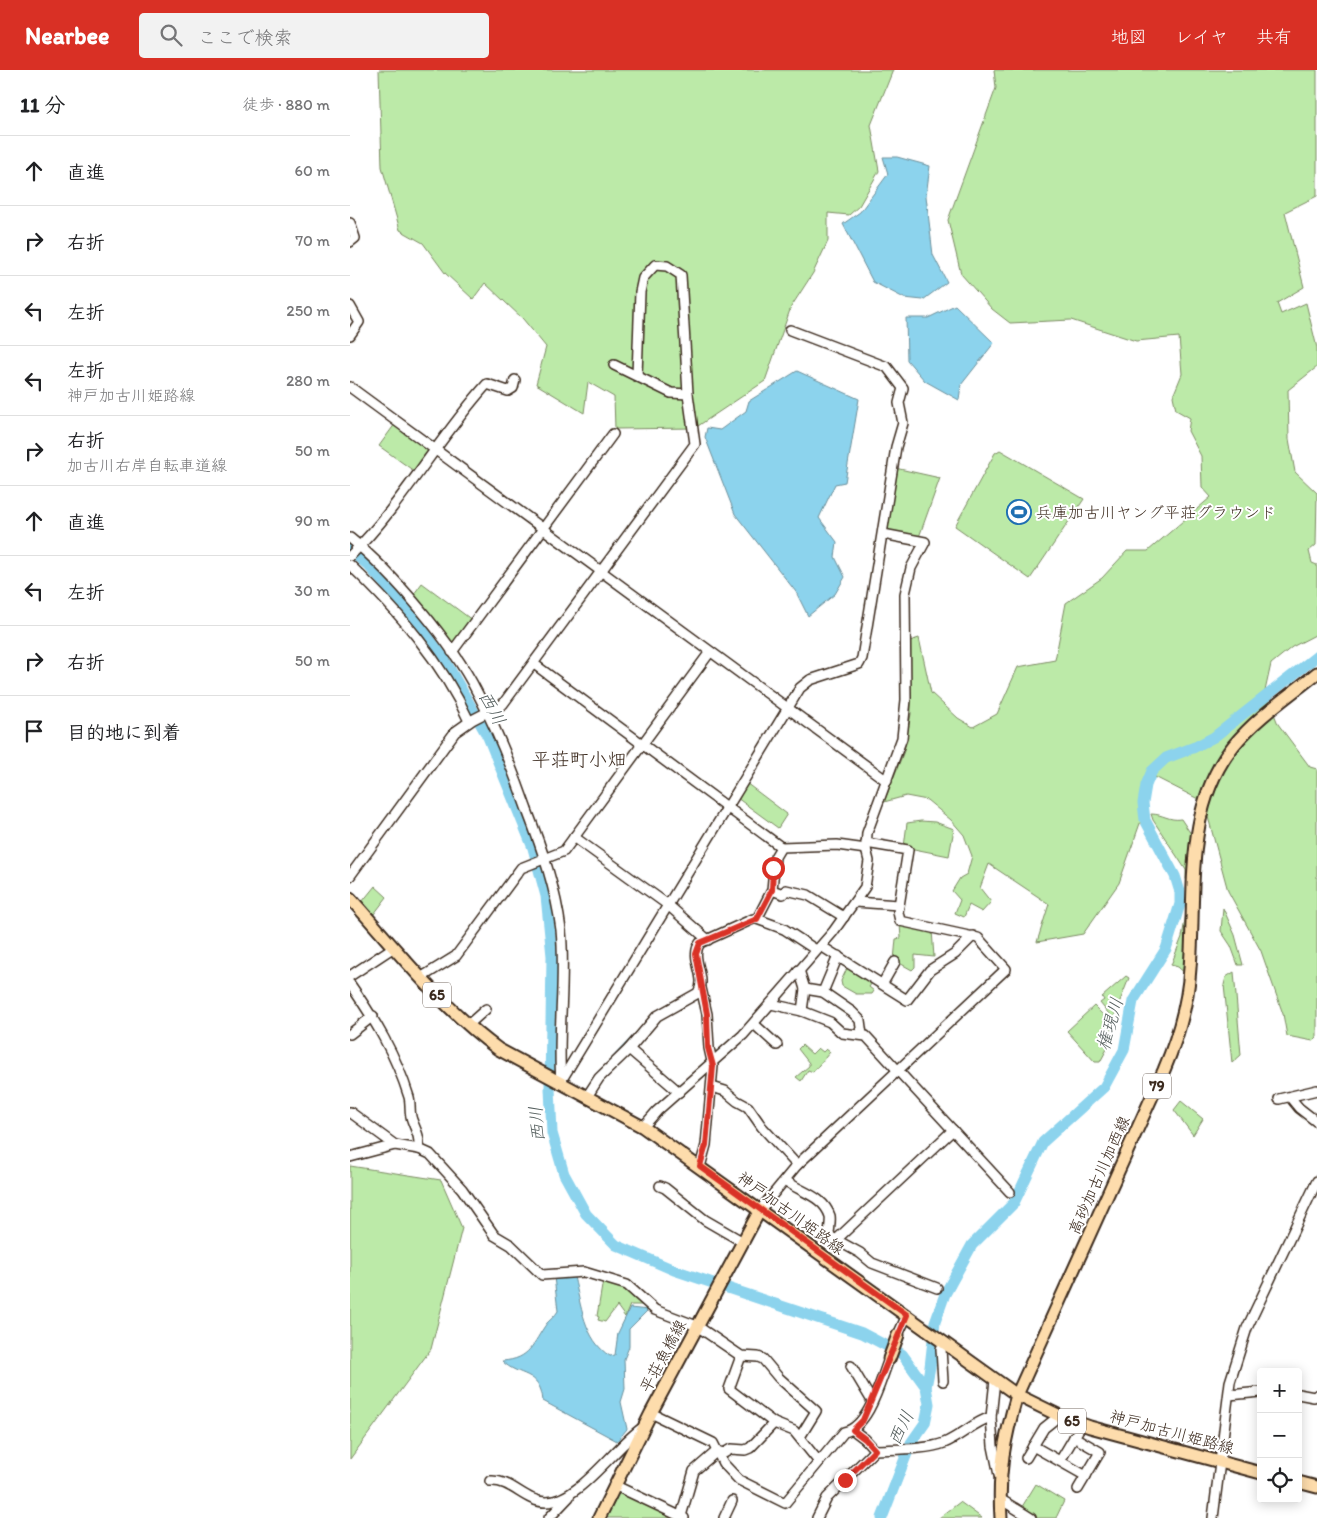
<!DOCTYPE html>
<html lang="ja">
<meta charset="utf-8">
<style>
body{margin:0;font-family:Itim,"Klee One",sans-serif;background:#f2f2f2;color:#202124}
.controls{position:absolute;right:15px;bottom:15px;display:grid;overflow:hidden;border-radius:5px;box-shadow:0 2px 12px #0003}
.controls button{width:45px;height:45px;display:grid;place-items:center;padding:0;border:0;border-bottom:1px solid #e0e0e0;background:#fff;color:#202124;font:25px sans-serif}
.stop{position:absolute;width:15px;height:15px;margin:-11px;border:4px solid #d93025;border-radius:50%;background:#fff}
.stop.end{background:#d93025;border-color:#fff;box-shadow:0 1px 5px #0008}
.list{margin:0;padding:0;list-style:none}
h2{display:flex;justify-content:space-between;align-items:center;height:65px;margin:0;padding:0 20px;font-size:21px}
h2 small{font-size:16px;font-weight:400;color:#757577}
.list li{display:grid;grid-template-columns:32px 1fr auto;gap:15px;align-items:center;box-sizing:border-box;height:70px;padding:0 20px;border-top:1px solid #e0e0e0}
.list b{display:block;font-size:19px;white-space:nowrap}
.list p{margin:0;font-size:16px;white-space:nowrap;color:#757577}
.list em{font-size:16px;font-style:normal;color:#757577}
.icon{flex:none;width:28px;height:28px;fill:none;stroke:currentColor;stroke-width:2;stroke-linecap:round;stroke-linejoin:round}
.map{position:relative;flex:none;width:967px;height:1448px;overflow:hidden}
header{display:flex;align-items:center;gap:30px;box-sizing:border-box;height:70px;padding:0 25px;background:#d93025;color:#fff}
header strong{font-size:24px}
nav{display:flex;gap:28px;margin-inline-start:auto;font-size:18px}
.search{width:350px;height:45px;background:#f2f2f2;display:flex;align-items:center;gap:12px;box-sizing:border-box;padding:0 18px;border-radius:5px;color:#757577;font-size:19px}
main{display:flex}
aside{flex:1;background:#fff}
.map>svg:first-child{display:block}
.green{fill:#bceaa8;stroke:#7c8a63}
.water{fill:#8cd3ed;stroke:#6c8f9a}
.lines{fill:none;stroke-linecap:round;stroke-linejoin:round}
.stream{stroke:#6c8f9a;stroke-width:2}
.river{stroke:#8cd3ed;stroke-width:11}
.minor-casing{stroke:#3b2a1e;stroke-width:12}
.major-casing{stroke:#3b2a1e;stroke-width:15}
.minor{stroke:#fff;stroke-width:9}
.major{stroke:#fddcac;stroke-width:11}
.route{stroke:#d93025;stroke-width:6}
.labels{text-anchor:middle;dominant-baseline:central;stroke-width:4;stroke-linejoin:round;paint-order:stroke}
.shield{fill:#fff;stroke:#766a62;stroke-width:1}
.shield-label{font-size:15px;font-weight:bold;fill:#3b2a1e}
.poi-label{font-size:16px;fill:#3b2a1e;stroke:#fff;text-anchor:start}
.street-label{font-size:16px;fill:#3b2a1e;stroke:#fff}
.water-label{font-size:18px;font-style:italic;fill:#535d5c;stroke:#fff}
.quarter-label{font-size:19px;fill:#3b2a1e;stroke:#fff}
</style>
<header>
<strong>Nearbee</strong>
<div class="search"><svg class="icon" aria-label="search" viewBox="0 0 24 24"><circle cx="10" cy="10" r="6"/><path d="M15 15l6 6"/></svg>ここで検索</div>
<nav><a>地図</a><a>レイヤ</a><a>共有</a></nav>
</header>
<main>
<aside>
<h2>11 分<small>徒歩 · 880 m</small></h2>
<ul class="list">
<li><svg class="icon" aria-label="ahead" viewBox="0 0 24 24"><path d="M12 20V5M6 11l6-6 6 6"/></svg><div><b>直進</b></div><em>60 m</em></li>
<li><svg class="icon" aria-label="right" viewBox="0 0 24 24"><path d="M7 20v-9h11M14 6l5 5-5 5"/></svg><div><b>右折</b></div><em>70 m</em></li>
<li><svg class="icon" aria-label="left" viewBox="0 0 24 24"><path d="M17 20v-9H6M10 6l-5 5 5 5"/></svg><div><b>左折</b></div><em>250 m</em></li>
<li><svg class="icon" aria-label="left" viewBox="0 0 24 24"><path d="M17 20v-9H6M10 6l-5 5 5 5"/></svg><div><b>左折</b><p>神戸加古川姫路線</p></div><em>280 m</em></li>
<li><svg class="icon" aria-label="right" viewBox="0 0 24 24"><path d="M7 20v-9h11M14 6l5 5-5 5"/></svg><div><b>右折</b><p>加古川右岸自転車道線</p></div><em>50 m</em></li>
<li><svg class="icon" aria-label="ahead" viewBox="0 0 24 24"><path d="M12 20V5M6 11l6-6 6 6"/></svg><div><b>直進</b></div><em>90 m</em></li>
<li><svg class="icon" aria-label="left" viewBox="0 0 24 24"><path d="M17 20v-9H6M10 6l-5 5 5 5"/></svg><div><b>左折</b></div><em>30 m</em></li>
<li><svg class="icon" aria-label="right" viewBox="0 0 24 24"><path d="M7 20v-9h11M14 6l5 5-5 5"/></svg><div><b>右折</b></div><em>50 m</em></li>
<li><svg class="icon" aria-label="arrive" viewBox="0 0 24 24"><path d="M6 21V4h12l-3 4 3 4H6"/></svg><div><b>目的地に到着</b></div></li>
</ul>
</aside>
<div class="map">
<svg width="967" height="1448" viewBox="0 0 967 1448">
<rect width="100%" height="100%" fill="#fff"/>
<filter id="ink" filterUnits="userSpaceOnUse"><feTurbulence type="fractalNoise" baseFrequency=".02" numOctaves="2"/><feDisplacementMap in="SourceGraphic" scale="10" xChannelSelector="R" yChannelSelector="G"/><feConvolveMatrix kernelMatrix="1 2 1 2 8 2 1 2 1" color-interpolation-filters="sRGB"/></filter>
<g filter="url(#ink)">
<!-- green -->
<g class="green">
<path d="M 29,0 L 543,0 L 521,55 L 529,101 L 509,136 L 499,145 L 478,143 L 478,171 L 463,203 L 441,237 L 415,311 L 345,358 L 265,359 L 264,327 L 238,312 L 234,343 L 186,314 L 196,277 L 173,249 L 135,213 L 123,229 L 95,203 L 73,173 L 50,160 L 32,97 Z"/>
<path d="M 644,0 L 967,0 L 967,126 L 935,142 L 954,217 L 927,233 L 931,244 L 956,233 L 967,278 L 967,297 L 938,320 L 939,369 L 945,402 L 967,423 L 966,475 L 959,481 L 962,493 L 967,495 L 967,564 L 942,577 L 921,594 L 915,621 L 928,654 L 960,697 L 967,699 L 967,967 L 963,971 L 937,966 L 933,944 L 911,881 L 878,821 L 854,732 L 803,706 L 794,742 L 769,813 L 733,864 L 687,872 L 699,834 L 639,794 L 630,818 L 641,832 L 632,842 L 619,835 L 614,847 L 605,843 L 610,830 L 602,821 L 610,808 L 617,804 L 622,786 L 614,765 L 601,750 L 577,730 L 556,726 L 534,732 L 554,681 L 561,644 L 560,571 L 569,568 L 581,623 L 608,648 L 623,657 L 647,644 L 668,597 L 705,590 L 716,533 L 752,508 L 777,481 L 798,481 L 861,427 L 852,417 L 851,386 L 838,361 L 840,348 L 826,340 L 823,326 L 832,304 L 829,267 L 786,271 L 721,250 L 660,253 L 642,239 L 611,204 L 598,150 L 646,18 Z"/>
<path d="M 45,354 L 80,380 L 64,401 L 29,376 Z"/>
<path d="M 650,380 L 734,429 L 680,509 L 605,456 L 645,383 Z"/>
<path d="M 545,398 L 590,408 L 569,467 L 535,462 Z"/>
<path d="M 72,513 L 122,550 L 103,577 L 64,524 Z"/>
<path d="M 396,713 L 437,744 L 428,758 L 387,728 Z"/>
<path d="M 801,744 C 813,744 819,751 831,749 L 843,767 L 840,817 L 836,809 L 836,800 L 803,750 Z"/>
<path d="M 571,751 L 585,752 L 604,759 L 599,786 L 554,777 L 557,753 Z"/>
<path d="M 25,816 L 37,827 L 24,844 L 12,832 Z"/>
<path d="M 837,838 L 837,905 L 828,897 L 821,895 L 832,867 Z"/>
<path d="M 873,838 L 885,865 L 893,895 L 888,895 L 881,876 L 871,861 Z"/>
<path d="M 550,854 L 582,860 L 584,887 L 565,885 L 565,897 L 562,900 L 544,890 L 546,869 L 551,868 Z"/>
<path d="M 499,894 L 524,910 L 519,917 L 524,921 L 522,924 L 506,924 L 492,916 L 491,911 Z"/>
<path d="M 884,902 L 891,985 L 882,993 L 874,915 L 876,907 Z"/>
<path d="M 776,906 L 779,908 L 763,949 L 750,933 L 754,930 L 752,927 Z"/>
<path d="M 744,936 L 762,954 L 757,979 L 750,992 L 745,992 L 717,961 Z"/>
<path d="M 452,975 L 462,984 L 468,978 L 473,982 L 476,979 L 480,982 L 463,1002 L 458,1000 L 451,1011 L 446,1007 L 459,996 L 459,993 L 448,979 Z"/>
<path d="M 831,1031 L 853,1049 L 843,1065 L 824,1040 Z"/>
<path d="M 0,1096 L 91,1110 L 112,1158 L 81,1279 L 0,1389 Z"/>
<path d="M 253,1210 L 272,1217 L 295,1235 L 280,1235 L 275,1247 L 267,1236 L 255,1252 L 248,1250 L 249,1247 L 247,1246 Z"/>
<path d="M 686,1414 L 714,1431 L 706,1448 L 682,1448 L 670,1440 Z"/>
<path d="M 265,1419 L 328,1448 L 253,1448 Z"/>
<path d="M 610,1432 L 632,1448 L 589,1448 Z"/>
</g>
<!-- water -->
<g class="water">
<path d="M 533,87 L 547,87 L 580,96 L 576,126 L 583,185 L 597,212 L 573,230 L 554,228 L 523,212 L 493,154 L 510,142 L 538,104 Z"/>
<path d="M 605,235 L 644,273 L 611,315 L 609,330 L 575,311 L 557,290 L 556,248 L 578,248 Z"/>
<path d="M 447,301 L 509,329 L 495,412 L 485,414 L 469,448 L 487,472 L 485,487 L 495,507 L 485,524 L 458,546 L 446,522 L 385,444 L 355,367 L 357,358 L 370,360 L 396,341 L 399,331 Z"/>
<path d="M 204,1207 L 224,1207 C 231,1234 234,1270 260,1286 L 265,1285 L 268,1263 L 280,1238 L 298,1240 L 279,1259 L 279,1277 L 274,1289 L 275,1319 L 271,1332 L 277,1359 L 267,1371 L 193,1331 C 190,1299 169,1308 152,1291 C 181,1289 182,1274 197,1253 C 201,1249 205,1246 208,1241 Z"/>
</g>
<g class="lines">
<!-- stream -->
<g class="stream">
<path d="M 343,887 L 342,879 L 348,872"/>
<path d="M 305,943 L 317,935"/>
<path d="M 256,995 L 295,954"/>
</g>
<!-- river -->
<g class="river">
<path d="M 0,480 L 18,495 L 55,536 L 94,589 L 138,667 L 183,778 L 196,826 L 202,886 L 200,1018 L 202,1063 L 214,1104 L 236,1144 L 266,1175 L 324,1200 L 512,1263 L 552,1284 L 576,1317 L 579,1334 L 575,1353 L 561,1373 L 532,1448"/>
<path d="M 576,1317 L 580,1297 L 585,1252 L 595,1224 L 622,1175 L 664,1133 L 693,1072 L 754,1017 L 774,980 L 783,931 L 816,879 L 830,834 L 830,822 L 825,806 L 795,750 L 793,733 L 796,715 L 802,701 L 816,688 L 845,677 L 864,667 L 967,586"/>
</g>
<defs>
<g id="minor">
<path d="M 0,153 L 5,168 L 0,172"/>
<path d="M 0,236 L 9,252 L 0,265"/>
<path d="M 264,295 L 321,323 L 338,324"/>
<path d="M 0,317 L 537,711"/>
<path d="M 0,468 C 43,503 102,572 127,622 C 147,660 163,700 177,740 C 192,779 206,819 211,860 C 216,911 207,961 211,1011"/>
<path d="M 0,486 C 52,435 88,368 137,314 L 158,321 L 163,318 L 165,310"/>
<path d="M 0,495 C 49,542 91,590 119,651"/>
<path d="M 102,582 L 263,364"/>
<path d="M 184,594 L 431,777"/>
<path d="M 224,767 L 318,835 L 358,870"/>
<path d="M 0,806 L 105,662 L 122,650 L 153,634 L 345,374 L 338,324 L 331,205 L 317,196 L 305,195 L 293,208 L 290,222 L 287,305"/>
<path d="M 422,820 L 433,824 L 436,820 L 458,825 L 494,847"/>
<path d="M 505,832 L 549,835"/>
<path d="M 407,849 L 434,859 L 466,880"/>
<path d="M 471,876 L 557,930 L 580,900 L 605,884 L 623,866"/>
<path d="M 449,900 L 455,919 L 452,941"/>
<path d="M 0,906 L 44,877"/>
<path d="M 72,907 L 106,886 L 171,798 L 214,781 L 360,582"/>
<path d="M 533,913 L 545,892"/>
<path d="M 0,914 C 25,950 46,985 59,1027 C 61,1034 59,1043 62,1050 C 66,1061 70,1066 69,1079"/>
<path d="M 455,919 L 473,922 L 502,942 L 510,950 L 512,965"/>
<path d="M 473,922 L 488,886"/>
<path d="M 421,934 L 452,941 L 480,952 L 492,963 L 516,966 L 660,1122"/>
<path d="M 404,954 L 427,975"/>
<path d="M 118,955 L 136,939"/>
<path d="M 0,964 L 23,946"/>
<path d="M 279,979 L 329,1022"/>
<path d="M 211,1011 L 450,618 L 460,610 L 509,594 L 512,588 L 546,377 L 553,353 L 549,333 L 553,318 L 537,297 L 440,260"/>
<path d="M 362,1017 L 375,1021 L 387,1031 L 398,1037 L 412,1057 L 447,1095"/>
<path d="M 238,1025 L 249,1008 L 279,979 L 307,946 L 348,923 C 358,907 339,888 350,873 L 403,849 L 407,849 L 422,820 L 425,787 L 431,777 L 487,775 L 516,779"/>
<path d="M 940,1027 L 949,1038 L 967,1052"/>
<path d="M 929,1029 L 967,1020"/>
<path d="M 0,1042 L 45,1075 L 69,1079 L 80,1084 L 112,1119 L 144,1165 L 161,1175 L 192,1205 L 234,1202 L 277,1215 L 305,1240 L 347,1256 L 391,1286 L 408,1287 L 413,1289 L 428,1307 L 466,1341 L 450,1367"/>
<path d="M 293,1057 L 307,1041 L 393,965 L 483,862 L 515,817 L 519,791 L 516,779 L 517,763 L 552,668 L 556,630 L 555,524 L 561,498 L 575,472 L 533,464"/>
<path d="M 0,1087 L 45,1075"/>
<path d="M 350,1097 L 356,1075 L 363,996 L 359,978 L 357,944 L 351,918"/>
<path d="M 435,1110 C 449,1122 473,1125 480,1146 C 481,1151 479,1160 479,1165 L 481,1167 L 510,1183 L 522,1193 L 587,1218"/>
<path d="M 310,1116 L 315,1118 L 355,1150 L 393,1172"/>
<path d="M 410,1140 L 447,1095 L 656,899 L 628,868 L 550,851 L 548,842 L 558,780 L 516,773"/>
<path d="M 486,1170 L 603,1060"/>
<path d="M 548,1265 L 557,1245"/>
<path d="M 391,1286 L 379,1319 L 424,1353 L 444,1361 L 469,1392"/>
<path d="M 501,1296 L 522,1331"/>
<path d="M 593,1311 L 591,1279 L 594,1272"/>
<path d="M 948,1324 L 964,1327 L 967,1325"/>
<path d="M 879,1325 L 911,1322"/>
<path d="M 301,1343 L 363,1373 L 373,1393 L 389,1410 L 435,1433 L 494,1362 C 519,1357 530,1312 539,1289"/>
<path d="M 641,1347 L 643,1376 L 649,1405"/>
<path d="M 503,1360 L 515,1369 L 525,1380"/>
<path d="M 724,1367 L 750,1382 L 728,1419"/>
<path d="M 683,1376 L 736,1406"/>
<path d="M 676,1388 L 694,1358 L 709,1346"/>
<path d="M 710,1391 L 729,1359"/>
<path d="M 140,1411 C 161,1409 175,1432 196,1432 C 230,1432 267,1373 295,1356"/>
<path d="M 264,1415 L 334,1448"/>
<path d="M 650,1429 L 681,1448"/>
<path d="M 331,1446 L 344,1401 L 367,1381 L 374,1383 L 381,1379 L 395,1380 L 400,1378 L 424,1353"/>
<path d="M 199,1448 L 219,1427"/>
<path d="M 374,1448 L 382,1431"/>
<path d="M 467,1448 L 477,1428 L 525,1380 C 544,1379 577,1380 594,1373 C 611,1366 624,1352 641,1347 L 645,1310"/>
<path d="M 863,1448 L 880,1312 L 897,1258 L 967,1111"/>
</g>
<g id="major">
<path d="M 0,828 C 47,880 91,937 148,979 L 293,1057 L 667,1325 L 712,1347 L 740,1357 L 911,1403"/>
<path d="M 539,1289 L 548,1265"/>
<path d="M 948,1412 L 967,1417"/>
<path d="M 249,1448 L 301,1343 L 410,1140"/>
<path d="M 651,1448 C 648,1401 654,1370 667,1325 L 814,1000 C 828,967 838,934 840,898 C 846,823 833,738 884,675 C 907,647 939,626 967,603"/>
</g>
</defs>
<!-- minor casing -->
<use href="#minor" class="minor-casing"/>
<!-- major casing -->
<use href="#major" class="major-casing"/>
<!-- minor -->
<use href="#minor" class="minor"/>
<!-- major -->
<use href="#major" class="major"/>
</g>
</g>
<g class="lines" filter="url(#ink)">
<!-- route -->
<path class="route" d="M 423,798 L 422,820 L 407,849 L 350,873 L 346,884 L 357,944 L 358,978 L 363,996 L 356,1075 L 350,1096 L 557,1245 L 513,1350 L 503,1360 L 515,1369 L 525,1380 L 495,1410"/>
</g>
<!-- icons -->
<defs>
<symbol id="stadium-ring" viewBox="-11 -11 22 22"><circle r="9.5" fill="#fff" stroke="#1f6fb2" stroke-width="1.5"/><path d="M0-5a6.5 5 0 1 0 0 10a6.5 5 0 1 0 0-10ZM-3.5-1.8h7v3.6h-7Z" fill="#1f6fb2"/></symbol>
</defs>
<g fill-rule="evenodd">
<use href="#stadium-ring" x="655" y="428" width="28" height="28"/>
</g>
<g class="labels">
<!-- shield labels -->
<g class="shield">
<rect x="73" y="912.5" width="28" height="25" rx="4"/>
<rect x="793" y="1003.5" width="28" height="25" rx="4"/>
<rect x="708" y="1338.5" width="28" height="25" rx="4"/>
</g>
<g class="shield-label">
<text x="87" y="925">65</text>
<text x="807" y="1016">79</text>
<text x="722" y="1351">65</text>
</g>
<!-- poi labels -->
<g class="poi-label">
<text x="686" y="442">兵庫加古川ヤング平荘グラウンド</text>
</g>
<!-- street labels -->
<g class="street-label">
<text transform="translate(749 1105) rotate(-66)">高砂加古川加西線</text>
<text transform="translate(441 1143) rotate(36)">神戸加古川姫路線</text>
<text transform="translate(313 1286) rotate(-62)">平荘魚橋線</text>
<text transform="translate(822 1362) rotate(15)">神戸加古川姫路線</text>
</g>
<!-- water labels -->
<g class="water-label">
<text transform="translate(142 638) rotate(61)">西川</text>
<text transform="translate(760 954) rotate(-74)">権現川</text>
<text transform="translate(187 1054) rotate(-95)">西川</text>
<text transform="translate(551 1358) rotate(-65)">西川</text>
</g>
<!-- quarter labels -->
<g class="quarter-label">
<text x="229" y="689">平荘町小畑</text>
</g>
</g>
</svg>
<div class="controls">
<button>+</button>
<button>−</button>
<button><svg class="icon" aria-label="locate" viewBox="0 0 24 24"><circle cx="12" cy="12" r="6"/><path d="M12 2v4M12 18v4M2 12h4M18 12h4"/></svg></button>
</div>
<div class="stop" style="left:423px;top:798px"></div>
<div class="stop end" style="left:495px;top:1410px"></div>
</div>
</main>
